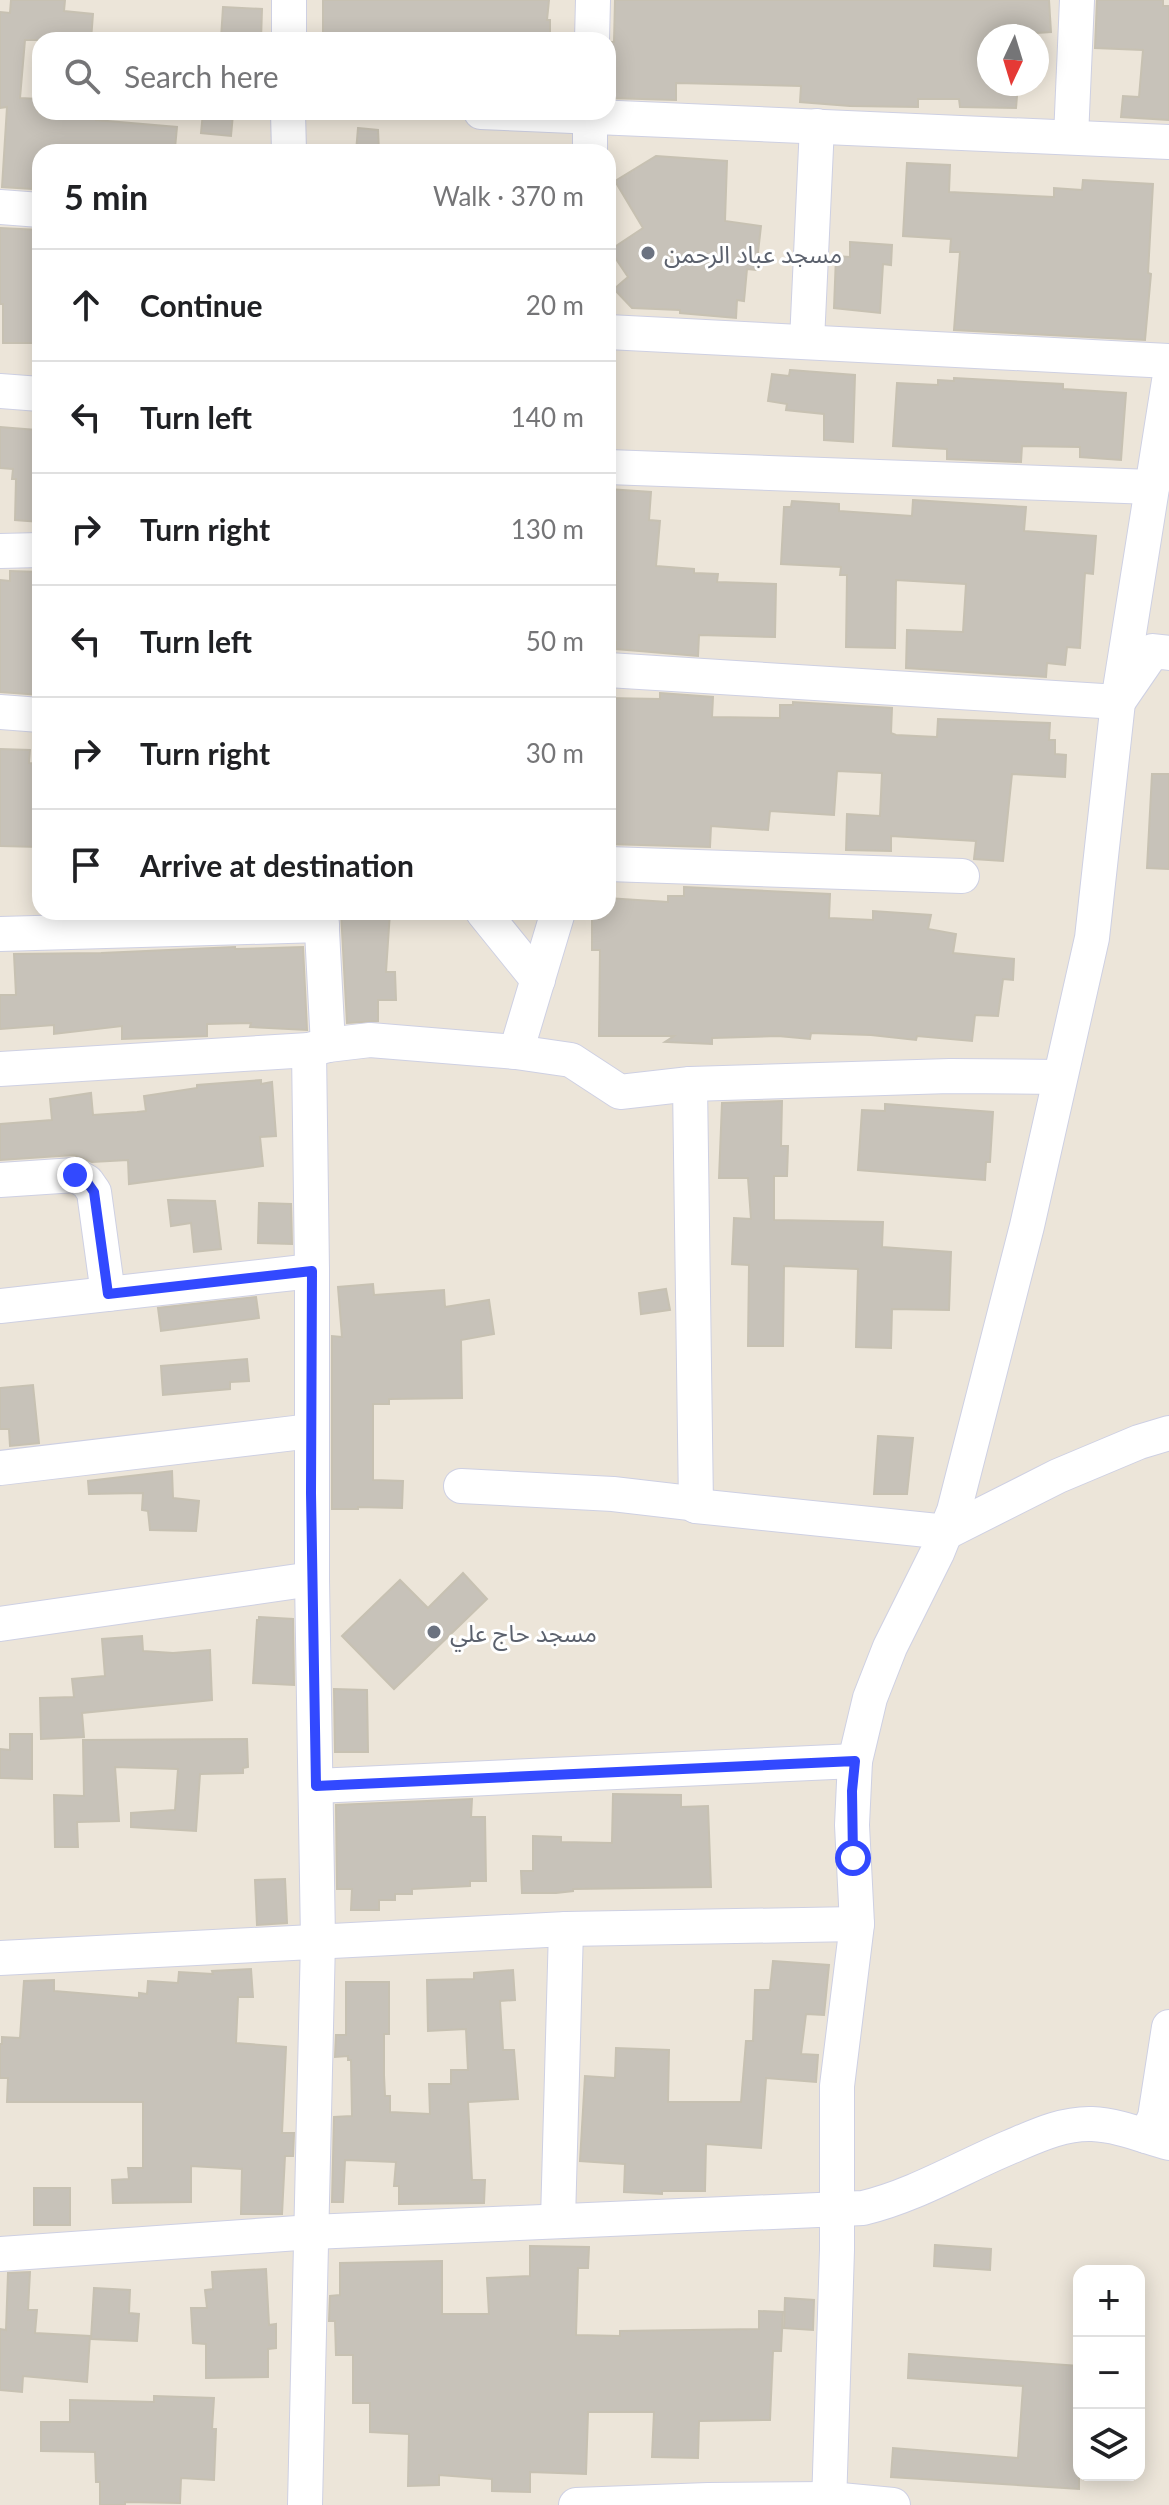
<!DOCTYPE html>
<meta charset="utf-8">
<style>
body{margin:0;font-family:Lato,"Noto Sans Arabic",sans-serif;background:#f2f2f2;color:#202124}
.controls{position:absolute;right:24px;bottom:24px;display:grid;overflow:hidden;border-radius:16px;box-shadow:0 4px 20px #0003}
.controls button{width:72px;height:72px;display:grid;place-items:center;padding:0;border:0;border-bottom:2px solid #e0e0e0;background:#fff;color:#202124;font:40px sans-serif}
.compass{position:absolute;left:977px;top:24px;width:72px;height:72px;border-radius:50%;background:#fff;box-shadow:0 4px 20px #0003;rotate:184deg}
.stop{position:absolute;width:24px;height:24px;margin:-18px;border:6px solid #3249ff;border-radius:50%;background:#fff}
.stop.end{background:#3249ff;border-color:#fff;box-shadow:0 2px 8px #0008}
.list{margin:0;padding:0;list-style:none}
h2{display:flex;justify-content:space-between;align-items:center;height:104px;margin:0;padding:0 32px;font-size:34px}
h2 small{font-size:26px;font-weight:400;color:#757577}
.list li{display:grid;grid-template-columns:52px 1fr auto;gap:24px;align-items:center;box-sizing:border-box;height:112px;padding:0 32px;border-top:2px solid #e0e0e0}
.list b{display:block;font-size:30px;white-space:nowrap}
.list em{font-size:26px;font-style:normal;color:#757577}
.icon{flex:none;width:44px;height:44px;fill:none;stroke:currentColor;stroke-width:2;stroke-linecap:round;stroke-linejoin:round}
.map{position:relative;flex:none;width:1169px;height:2505px;overflow:hidden}
.search{position:absolute;background:#fff;box-shadow:0 4px 20px #0003;left:32px;top:32px;width:584px;height:88px;display:flex;align-items:center;gap:20px;box-sizing:border-box;padding:0 28px;border-radius:24px;color:#757577;font-size:30px}
.panel{position:absolute;background:#fff;box-shadow:0 4px 20px #0003;left:32px;top:144px;width:584px;height:776px;border-radius:24px}
.map>svg:first-child{display:block}
.building{fill:#c7c2b9;stroke:#c7c1b2;stroke-width:2}
.lines{fill:none;stroke-linecap:round;stroke-linejoin:round}
.minor-casing{stroke:#ced0e3;stroke-width:36}
.minor{stroke:#fff;stroke-width:34}
.route{stroke:#3249ff;stroke-width:10}
.worship-dot{fill:#6b7280;stroke:#fff;stroke-width:3}
.labels{text-anchor:middle;dominant-baseline:central;stroke-width:6;stroke-linejoin:round;paint-order:stroke}
.worship-label{font-size:24px;fill:#5b616d;stroke:#fff;text-anchor:start}
</style>
<div class="map">
<svg width="1169" height="2505" viewBox="0 0 1169 2505">
<rect width="100%" height="100%" fill="#ece5d9"/>
<!-- building -->
<g class="building">
<path d="M 11,0 L 65,0 L 64,11 L 93,14 L 91,40 L 25,40 L 20,98 L 38,99 L 38,112 L 96,112 L 96,120 L 177,127 L 175,148 L 170,148 L 170,152 L 76,150 L 76,152 L 40,152 L 40,165 L 34,164 L 32,189 L 2,187 L 7,107 L 0,108 L 0,12 L 10,13 Z"/>
<path d="M 323,0 L 549,0 L 547,20 L 550,20 L 550,40 L 323,40 Z"/>
<path d="M 615,0 L 1049,0 L 1051,32 L 989,36 L 989,84 L 1018,84 L 1016,108 L 960,107 L 959,99 L 918,99 L 918,107 L 850,106 L 800,102 L 801,86 L 676,83 L 676,100 L 608,98 L 608,52 L 612,42 L 614,42 Z"/>
<path d="M 1097,0 L 1163,0 L 1163,6 L 1169,6 L 1169,120 L 1121,117 L 1123,96 L 1139,97 L 1143,50 L 1095,48 Z"/>
<path d="M 223,7 L 262,9 L 261,40 L 221,39 Z"/>
<path d="M 203,112 L 233,114 L 231,136 L 201,133 Z"/>
<path d="M 358,128 L 378,130 L 379,152 L 356,152 Z"/>
<path d="M 656,156 L 727,161 L 725,221 L 761,226 L 756,270 L 747,269 L 744,301 L 737,300 L 736,318 L 680,313 L 680,310 L 632,308 L 614,289 L 628,277 L 610,250 L 643,228 L 615,181 Z"/>
<path d="M 907,163 L 950,165 L 949,192 L 1054,197 L 1054,188 L 1082,190 L 1083,180 L 1153,184 L 1148,273 L 1151,274 L 1145,340 L 954,330 L 960,252 L 950,252 L 951,239 L 903,236 Z"/>
<path d="M 0,228 L 40,230 L 39,329 L 35,329 L 35,343 L 3,343 L 3,304 L 0,304 Z"/>
<path d="M 850,242 L 892,245 L 891,265 L 883,264 L 880,313 L 834,308 L 836,256 L 850,257 Z"/>
<path d="M 790,370 L 855,375 L 853,442 L 824,440 L 824,414 L 786,410 L 787,404 L 768,401 L 772,374 L 789,376 Z"/>
<path d="M 954,378 L 1063,384 L 1063,389 L 1126,393 L 1121,460 L 1080,457 L 1080,447 L 1022,446 L 1021,462 L 947,459 L 947,449 L 893,446 L 897,383 L 938,385 L 938,380 L 954,381 Z"/>
<path d="M 0,427 L 36,430 L 33,454 L 40,454 L 40,522 L 15,520 L 16,479 L 12,479 L 13,469 L 0,468 Z"/>
<path d="M 608,489 L 651,492 L 649,520 L 660,521 L 656,566 L 694,569 L 694,573 L 718,574 L 717,582 L 776,584 L 775,637 L 699,635 L 698,656 L 616,649 L 616,642 L 608,642 L 608,620 L 614,620 L 616,572 L 608,571 Z"/>
<path d="M 913,500 L 1026,507 L 1024,531 L 1096,536 L 1093,574 L 1085,573 L 1080,648 L 1067,647 L 1065,665 L 1047,663 L 1046,677 L 906,668 L 907,630 L 963,632 L 966,584 L 896,580 L 895,648 L 846,647 L 847,575 L 840,575 L 841,567 L 781,564 L 784,507 L 791,507 L 792,501 L 839,504 L 839,511 L 912,516 Z"/>
<path d="M 10,571 L 40,572 L 40,695 L 0,692 L 0,580 L 10,581 Z"/>
<path d="M 660,693 L 713,697 L 712,717 L 780,718 L 780,705 L 793,705 L 793,702 L 892,708 L 891,733 L 896,735 L 937,737 L 938,719 L 1050,723 L 1049,740 L 1055,740 L 1055,754 L 1066,755 L 1065,777 L 1012,774 L 1003,861 L 974,859 L 976,841 L 891,836 L 891,851 L 846,850 L 847,814 L 880,816 L 882,773 L 837,771 L 834,815 L 770,811 L 768,830 L 711,826 L 710,847 L 608,844 L 608,698 L 660,699 Z"/>
<path d="M 0,749 L 30,750 L 29,763 L 40,764 L 40,847 L 0,846 Z"/>
<path d="M 1152,774 L 1169,774 L 1169,869 L 1147,868 Z"/>
<path d="M 684,887 L 830,894 L 829,918 L 873,920 L 873,911 L 931,915 L 928,929 L 956,934 L 953,953 L 1014,959 L 1013,980 L 1003,979 L 998,1016 L 975,1015 L 972,1041 L 917,1036 L 916,1040 L 871,1035 L 811,1033 L 810,1039 L 778,1036 L 712,1038 L 712,1044 L 665,1042 L 674,1036 L 599,1036 L 600,950 L 592,950 L 592,912 L 608,912 L 608,898 L 668,902 L 668,896 L 684,896 Z"/>
<path d="M 341,912 L 390,912 L 386,972 L 395,972 L 396,1000 L 378,1000 L 378,1021 L 347,1023 Z"/>
<path d="M 235,947 L 235,949 L 303,947 L 307,1030 L 250,1027 L 251,1023 L 207,1024 L 207,1036 L 122,1039 L 122,1026 L 54,1034 L 54,1025 L 0,1029 L 0,995 L 16,995 L 14,954 L 101,953 Z"/>
<path d="M 261,1080 L 261,1084 L 272,1082 L 276,1136 L 260,1137 L 263,1166 L 129,1184 L 128,1160 L 92,1162 L 74,1155 L 0,1160 L 0,1124 L 52,1120 L 50,1099 L 91,1093 L 93,1115 L 137,1112 L 146,1111 L 144,1096 L 197,1088 L 197,1085 Z"/>
<path d="M 782,1101 L 781,1146 L 788,1146 L 787,1176 L 774,1176 L 774,1220 L 883,1222 L 882,1247 L 951,1252 L 949,1310 L 892,1309 L 891,1348 L 856,1347 L 858,1269 L 784,1266 L 783,1346 L 748,1346 L 749,1265 L 732,1264 L 734,1218 L 751,1219 L 748,1178 L 719,1178 L 722,1103 Z"/>
<path d="M 885,1104 L 993,1112 L 990,1162 L 986,1162 L 985,1180 L 858,1170 L 862,1110 L 885,1111 Z"/>
<path d="M 168,1200 L 215,1201 L 221,1249 L 194,1252 L 191,1223 L 171,1226 Z"/>
<path d="M 259,1203 L 291,1204 L 292,1244 L 258,1243 Z"/>
<path d="M 373,1284 L 374,1295 L 444,1290 L 445,1307 L 489,1300 L 494,1334 L 461,1340 L 462,1398 L 389,1399 L 389,1404 L 373,1404 L 373,1480 L 403,1481 L 402,1508 L 358,1507 L 358,1509 L 332,1509 L 332,1336 L 342,1337 L 338,1287 Z"/>
<path d="M 666,1289 L 670,1310 L 641,1314 L 639,1293 Z"/>
<path d="M 256,1297 L 259,1318 L 161,1331 L 158,1308 Z"/>
<path d="M 247,1359 L 249,1381 L 230,1382 L 230,1389 L 163,1395 L 161,1366 Z"/>
<path d="M 33,1385 L 39,1443 L 10,1446 L 9,1429 L 0,1429 L 0,1388 Z"/>
<path d="M 878,1436 L 913,1438 L 907,1494 L 874,1494 Z"/>
<path d="M 172,1471 L 173,1498 L 199,1501 L 196,1531 L 150,1530 L 148,1511 L 142,1510 L 143,1493 L 89,1494 L 88,1481 Z"/>
<path d="M 463,1573 L 487,1599 L 394,1689 L 342,1636 L 400,1580 L 428,1608 Z"/>
<path d="M 259,1617 L 293,1619 L 294,1685 L 253,1683 L 257,1620 L 259,1620 Z"/>
<path d="M 142,1636 L 143,1651 L 173,1653 L 210,1650 L 212,1700 L 82,1713 L 84,1737 L 41,1739 L 40,1698 L 74,1697 L 72,1679 L 105,1676 L 102,1639 Z"/>
<path d="M 334,1689 L 367,1690 L 368,1752 L 335,1752 Z"/>
<path d="M 10,1734 L 32,1734 L 32,1779 L 0,1778 L 0,1749 L 10,1750 Z"/>
<path d="M 247,1739 L 248,1767 L 243,1768 L 243,1773 L 200,1774 L 196,1831 L 131,1827 L 131,1813 L 175,1810 L 178,1769 L 115,1767 L 119,1821 L 77,1822 L 78,1847 L 55,1847 L 54,1795 L 84,1796 L 83,1740 Z"/>
<path d="M 613,1794 L 681,1795 L 681,1807 L 708,1806 L 711,1887 L 573,1889 L 573,1891 L 556,1893 L 522,1893 L 521,1871 L 533,1871 L 533,1836 L 561,1837 L 561,1842 L 612,1843 Z"/>
<path d="M 472,1799 L 471,1817 L 485,1817 L 486,1881 L 470,1881 L 470,1886 L 412,1889 L 412,1894 L 395,1894 L 395,1900 L 379,1900 L 379,1910 L 351,1910 L 352,1889 L 337,1889 L 336,1805 Z"/>
<path d="M 285,1879 L 287,1923 L 257,1925 L 255,1880 Z"/>
<path d="M 773,1961 L 829,1965 L 824,2015 L 806,2014 L 801,2054 L 818,2055 L 816,2082 L 766,2078 L 761,2148 L 706,2144 L 705,2191 L 662,2191 L 662,2194 L 624,2192 L 625,2164 L 580,2161 L 585,2076 L 615,2078 L 616,2048 L 669,2050 L 668,2102 L 741,2102 L 746,2041 L 753,2041 L 755,1990 L 770,1990 Z"/>
<path d="M 251,1969 L 253,1997 L 238,1997 L 236,2043 L 286,2047 L 282,2133 L 294,2133 L 293,2156 L 285,2156 L 282,2214 L 241,2214 L 242,2169 L 191,2166 L 191,2202 L 113,2203 L 112,2180 L 129,2179 L 128,2168 L 143,2168 L 143,2102 L 7,2102 L 8,2078 L 0,2078 L 0,2044 L 2,2044 L 2,2037 L 20,2038 L 24,1981 L 54,1980 L 54,1991 L 139,1998 L 139,1993 L 147,1994 L 148,1981 L 178,1983 L 179,1972 L 213,1974 L 212,1971 Z"/>
<path d="M 513,1970 L 515,2000 L 500,2001 L 503,2050 L 514,2050 L 518,2099 L 468,2102 L 472,2180 L 485,2180 L 484,2203 L 399,2204 L 399,2186 L 394,2186 L 396,2162 L 345,2160 L 343,2202 L 332,2202 L 334,2117 L 352,2116 L 351,2060 L 348,2060 L 348,2056 L 335,2057 L 336,2035 L 346,2035 L 346,1982 L 389,1982 L 389,2034 L 384,2034 L 384,2075 L 385,2096 L 390,2096 L 390,2112 L 430,2114 L 429,2084 L 451,2084 L 451,2070 L 468,2070 L 466,2029 L 428,2031 L 427,1980 L 474,1979 L 474,1973 Z"/>
<rect x="34" y="2188" width="36" height="37"/>
<path d="M 935,2245 L 991,2249 L 990,2270 L 934,2266 Z"/>
<path d="M 530,2246 L 589,2247 L 588,2268 L 578,2268 L 576,2335 L 620,2336 L 620,2331 L 759,2329 L 759,2311 L 783,2312 L 781,2351 L 773,2351 L 770,2420 L 699,2421 L 698,2458 L 652,2457 L 654,2412 L 588,2412 L 586,2474 L 530,2472 L 530,2492 L 492,2491 L 492,2479 L 439,2475 L 439,2485 L 408,2486 L 409,2434 L 370,2432 L 370,2403 L 353,2403 L 353,2355 L 336,2355 L 335,2321 L 329,2321 L 330,2296 L 340,2295 L 340,2263 L 442,2261 L 442,2314 L 489,2314 L 487,2278 L 530,2276 Z"/>
<path d="M 266,2269 L 269,2325 L 276,2324 L 276,2348 L 268,2349 L 268,2377 L 206,2378 L 206,2344 L 193,2343 L 191,2308 L 207,2308 L 205,2290 L 213,2289 L 212,2272 Z"/>
<path d="M 30,2272 L 28,2310 L 37,2310 L 35,2333 L 90,2336 L 87,2382 L 23,2376 L 22,2392 L 0,2390 L 0,2329 L 6,2330 L 8,2273 Z"/>
<path d="M 94,2288 L 130,2290 L 129,2313 L 139,2314 L 137,2341 L 91,2339 Z"/>
<path d="M 785,2298 L 814,2300 L 813,2330 L 784,2328 Z"/>
<path d="M 909,2354 L 1079,2366 L 1079,2489 L 891,2477 L 893,2448 L 1018,2458 L 1023,2386 L 908,2378 Z"/>
<path d="M 154,2396 L 214,2398 L 212,2429 L 216,2429 L 214,2480 L 181,2478 L 180,2503 L 125,2502 L 125,2505 L 100,2505 L 100,2482 L 96,2482 L 95,2452 L 41,2451 L 41,2422 L 70,2422 L 70,2400 L 154,2402 Z"/>
</g>
<g class="lines">
<defs>
<g id="minor">
<path d="M 289,40 L 289,0"/>
<path d="M 592,40 L 593,0"/>
<path d="M 288,112 L 289,152"/>
<path d="M 481,112 L 1169,142"/>
<path d="M 1071,137 L 1077,0"/>
<path d="M 590,152 L 590,112"/>
<path d="M 0,207 L 40,210"/>
<path d="M 608,332 L 1169,361"/>
<path d="M 807,341 L 817,126"/>
<path d="M 0,391 L 40,394"/>
<path d="M 608,467 L 1152,487"/>
<path d="M 0,551 L 40,550"/>
<path d="M 608,670 L 1118,702 L 1153,651 L 1169,653"/>
<path d="M 0,712 L 40,715"/>
<path d="M 608,864 L 962,876"/>
<path d="M 321,912 L 328,1045"/>
<path d="M 483,912 L 538,980"/>
<path d="M 0,934 L 322,925"/>
<path d="M 516,1052 L 558,912"/>
<path d="M 0,1069 L 309,1050 L 328,1045 L 370,1040 L 516,1052 L 571,1060 L 620,1092 L 690,1084 L 950,1076 L 1060,1077"/>
<path d="M 690,1084 L 696,1506"/>
<path d="M 0,1180 L 75,1175 L 87,1182 L 94,1192 L 108,1294"/>
<path d="M 0,1306 L 312,1271"/>
<path d="M 0,1468 L 311,1431"/>
<path d="M 461,1486 L 613,1494 L 690,1503 L 696,1506 L 947,1532 L 1058,1476 L 1139,1442 L 1169,1433"/>
<path d="M 0,1624 L 312,1579"/>
<path d="M 316,1786 L 855,1761"/>
<path d="M 0,1958 L 566,1929 L 857,1924"/>
<path d="M 1146,2136 L 1155,2117 L 1169,2027"/>
<path d="M 558,2220 L 566,1929"/>
<path d="M 0,2254 L 312,2232 L 863,2208 C 914,2196 962,2167 1010,2147 C 1036,2136 1063,2123 1092,2124 C 1118,2125 1144,2136 1169,2143"/>
<path d="M 305,2505 L 318,1940 L 312,1579 L 312,1271 L 309,1050"/>
<path d="M 576,2505 L 708,2500 L 830,2499 L 893,2505"/>
<path d="M 829,2505 L 837,2250 L 837,2086 L 857,1924 L 852,1825 L 855,1761 L 870,1698 L 890,1647 L 937,1553 L 954,1511 L 1027,1226 L 1092,938 L 1118,702 L 1169,381"/>
</g>
</defs>
<!-- minor casing -->
<use href="#minor" class="minor-casing"/>
<!-- minor -->
<use href="#minor" class="minor"/>
</g>
<g class="lines">
<!-- route -->
<path class="route" d="M 75,1175 L 87,1182 L 94,1192 L 108,1294 L 312,1271 L 311,1493 L 316,1786 L 855,1761 L 852,1791 L 853,1858"/>
</g>
<!-- markers -->
<g class="worship-dot">
<circle cx="648" cy="253" r="8"/>
<circle cx="434" cy="1632" r="8"/>
</g>
<g class="labels">
<!-- worship labels -->
<g class="worship-label">
<text x="664" y="253">مسجد عباد الرحمن</text>
<text x="450" y="1632">مسجد حاج علي</text>
</g>
</g>
</svg>
<div class="controls">
<button>+</button>
<button>−</button>
<button><svg class="icon" aria-label="layers" viewBox="0 0 24 24"><path d="M12 4l9 5-9 5-9-5zM3 14l9 5 9-5"/></svg></button>
</div>
<svg class="compass" viewBox="-18 -18 36 36"><path d="M0-13l5 13h-10z" fill="#e53935"/><path d="M0 13l5-13h-10z" fill="#757577"/></svg>
<div class="stop" style="left:853px;top:1858px"></div>
<div class="stop end" style="left:75px;top:1175px"></div>
<div class="search"><svg class="icon" aria-label="search" viewBox="0 0 24 24"><circle cx="10" cy="10" r="6"/><path d="M15 15l6 6"/></svg>Search here</div>
<section class="panel">
<h2>5 min<small>Walk · 370 m</small></h2>
<ul class="list">
<li><svg class="icon" aria-label="ahead" viewBox="0 0 24 24"><path d="M12 20V5M6 11l6-6 6 6"/></svg><div><b>Continue</b></div><em>20 m</em></li>
<li><svg class="icon" aria-label="left" viewBox="0 0 24 24"><path d="M17 20v-9H6M10 6l-5 5 5 5"/></svg><div><b>Turn left</b></div><em>140 m</em></li>
<li><svg class="icon" aria-label="right" viewBox="0 0 24 24"><path d="M7 20v-9h11M14 6l5 5-5 5"/></svg><div><b>Turn right</b></div><em>130 m</em></li>
<li><svg class="icon" aria-label="left" viewBox="0 0 24 24"><path d="M17 20v-9H6M10 6l-5 5 5 5"/></svg><div><b>Turn left</b></div><em>50 m</em></li>
<li><svg class="icon" aria-label="right" viewBox="0 0 24 24"><path d="M7 20v-9h11M14 6l5 5-5 5"/></svg><div><b>Turn right</b></div><em>30 m</em></li>
<li><svg class="icon" aria-label="arrive" viewBox="0 0 24 24"><path d="M6 21V4h12l-3 4 3 4H6"/></svg><div><b>Arrive at destination</b></div></li>
</ul>
</section>
</div>
